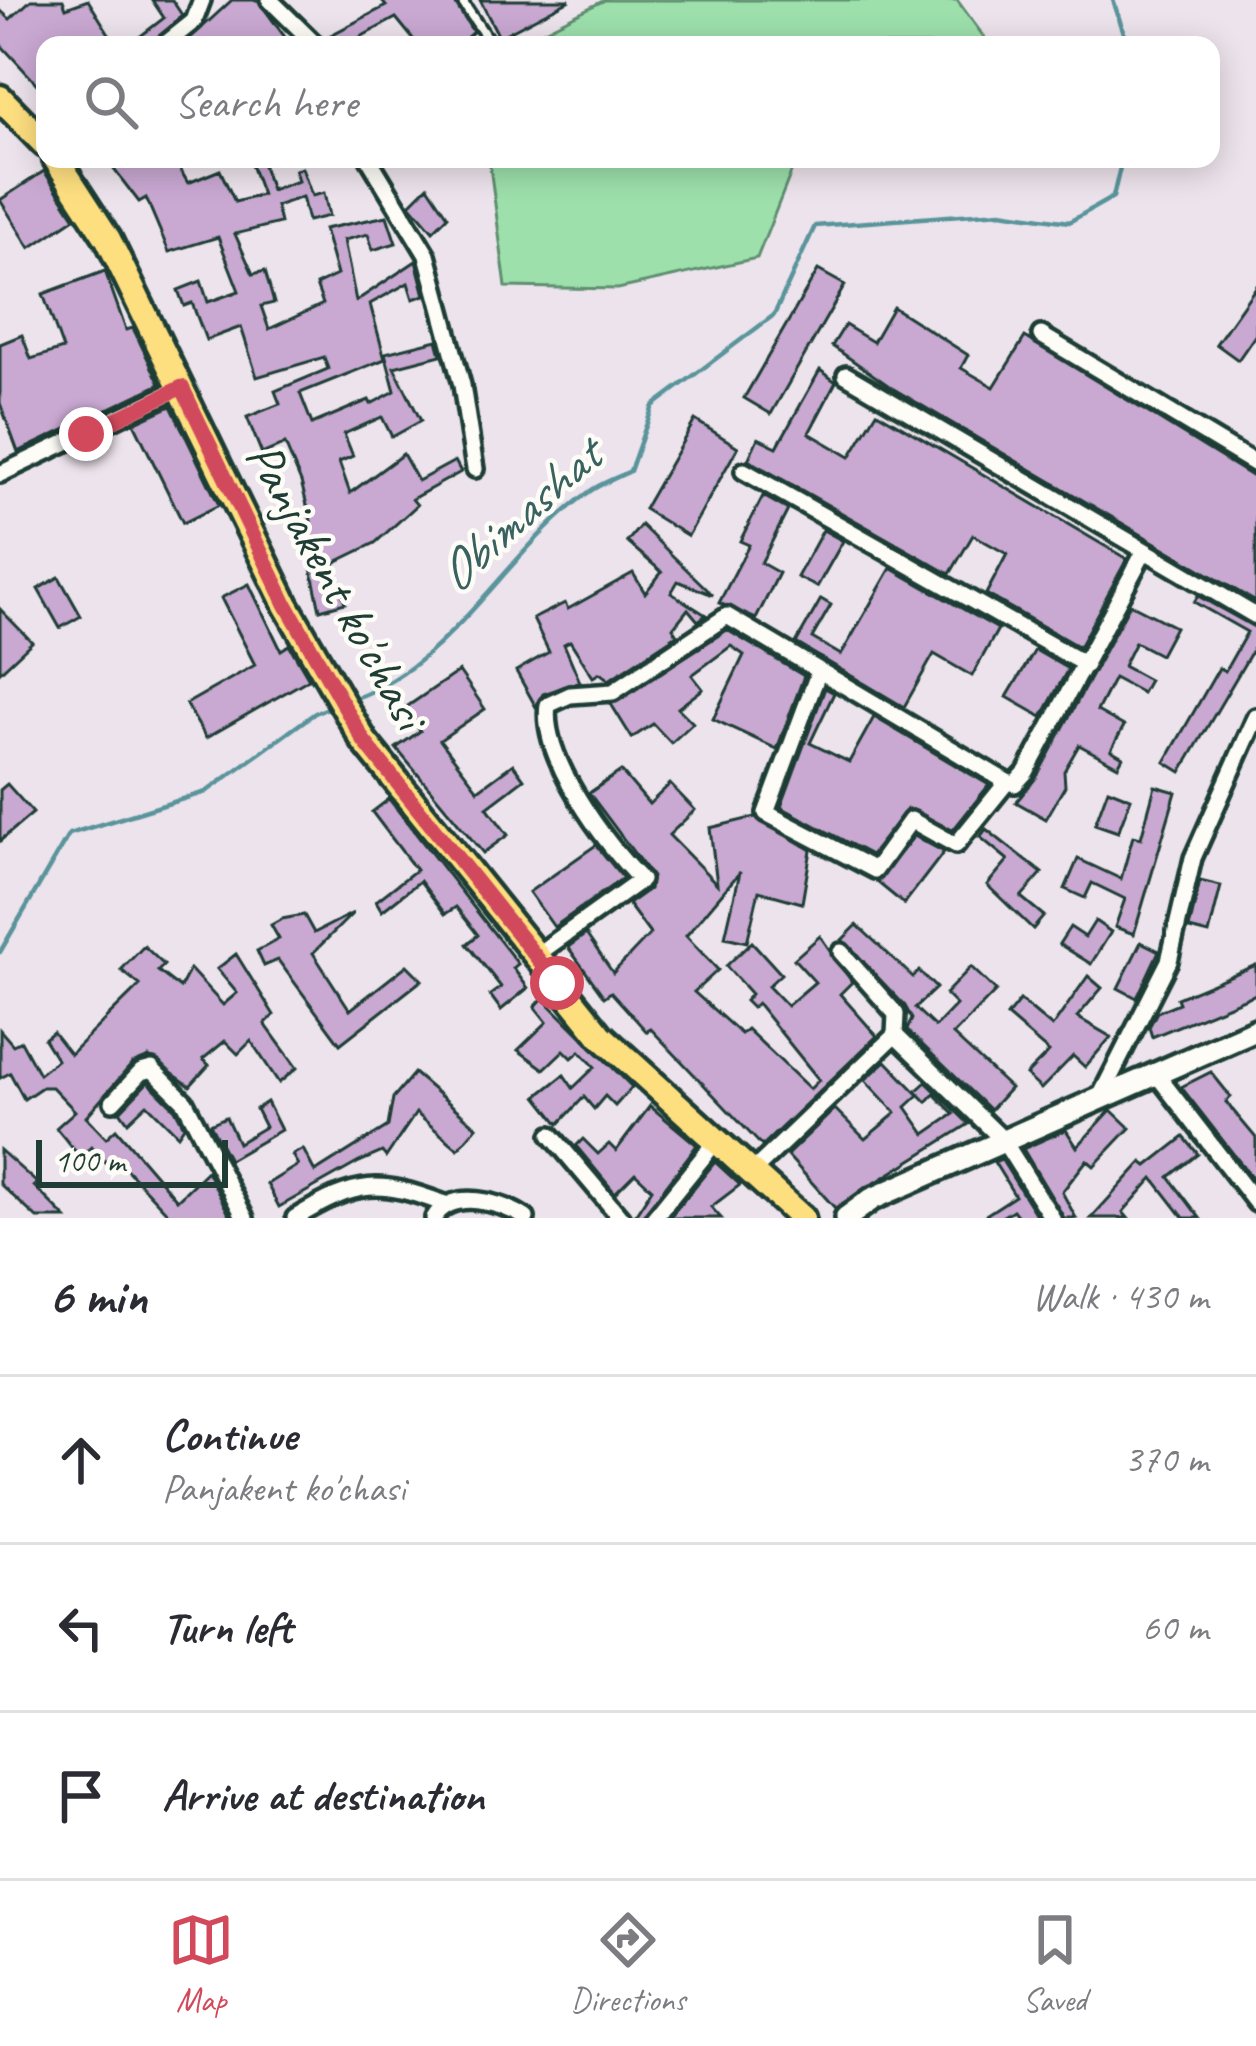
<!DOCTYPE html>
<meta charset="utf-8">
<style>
body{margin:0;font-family:Caveat,sans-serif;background:#f7f7f7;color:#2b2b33}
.scale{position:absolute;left:36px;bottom:30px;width:192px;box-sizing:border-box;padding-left:12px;border:6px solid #1f3d34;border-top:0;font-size:33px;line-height:42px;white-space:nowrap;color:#1f3d34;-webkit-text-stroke:9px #fdfcf7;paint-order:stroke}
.stop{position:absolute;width:36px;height:36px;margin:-27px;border:9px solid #d1495b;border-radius:50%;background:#fff}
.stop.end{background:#d1495b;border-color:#fff;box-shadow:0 3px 12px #0008}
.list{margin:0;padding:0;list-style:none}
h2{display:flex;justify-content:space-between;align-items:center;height:156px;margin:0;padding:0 48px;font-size:51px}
h2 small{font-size:39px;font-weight:400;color:#7c7c81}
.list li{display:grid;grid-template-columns:78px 1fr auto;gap:36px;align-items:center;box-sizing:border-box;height:168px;padding:0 48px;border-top:3px solid #e1e1e2}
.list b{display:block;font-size:45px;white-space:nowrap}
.list p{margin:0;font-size:39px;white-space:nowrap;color:#7c7c81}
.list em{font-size:39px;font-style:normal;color:#7c7c81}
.icon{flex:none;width:66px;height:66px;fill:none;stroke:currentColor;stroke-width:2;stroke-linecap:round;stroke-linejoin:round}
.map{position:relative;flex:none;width:1256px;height:1218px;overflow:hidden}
.search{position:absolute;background:#fff;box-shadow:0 6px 30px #0003;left:36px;right:36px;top:36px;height:132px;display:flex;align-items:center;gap:30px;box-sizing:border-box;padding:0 42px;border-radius:24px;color:#7c7c81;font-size:45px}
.sheet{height:660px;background:#fff}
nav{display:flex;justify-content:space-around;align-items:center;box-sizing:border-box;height:168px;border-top:3px solid #e1e1e2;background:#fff;font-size:33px;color:#7c7c81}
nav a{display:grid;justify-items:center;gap:6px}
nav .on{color:#d1495b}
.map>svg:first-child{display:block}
.green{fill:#9de0ac;stroke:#5e8e70;stroke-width:3}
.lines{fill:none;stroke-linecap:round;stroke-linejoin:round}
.stream{stroke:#5a949b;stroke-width:4.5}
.building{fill:#c9a8d2;stroke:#1f3d34;stroke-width:3}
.service-casing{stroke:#1f3d34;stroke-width:16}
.minor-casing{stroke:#1f3d34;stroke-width:24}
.secondary-casing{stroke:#1f3d34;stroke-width:30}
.primary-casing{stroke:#1f3d34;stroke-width:33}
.service{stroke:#fdfcf7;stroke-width:8}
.minor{stroke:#fdfcf7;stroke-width:15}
.secondary{stroke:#fdfcf7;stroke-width:21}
.primary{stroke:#fedf80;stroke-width:24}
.route{stroke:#d1495b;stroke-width:15}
.labels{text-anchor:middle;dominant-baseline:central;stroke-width:9;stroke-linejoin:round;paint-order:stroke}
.street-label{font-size:51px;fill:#1f3d34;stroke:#fdfcf7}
.water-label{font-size:54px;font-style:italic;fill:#38615f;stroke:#fdfcf7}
</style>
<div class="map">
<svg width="1256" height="1218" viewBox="0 0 1256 1218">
<rect width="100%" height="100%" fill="#ede3ec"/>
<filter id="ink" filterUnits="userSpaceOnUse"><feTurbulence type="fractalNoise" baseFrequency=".00833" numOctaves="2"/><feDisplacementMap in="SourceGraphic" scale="24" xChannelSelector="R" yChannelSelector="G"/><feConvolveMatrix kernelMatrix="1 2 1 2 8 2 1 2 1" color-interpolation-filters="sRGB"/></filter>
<g filter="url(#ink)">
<!-- green -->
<g class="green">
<path d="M 605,0 L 957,0 L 990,45 L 514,45 Z"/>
<path d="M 489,159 L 872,159 L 792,170 L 757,258 L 618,289 L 506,287 Z"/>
</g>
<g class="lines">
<!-- stream -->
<g class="stream">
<path d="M 1113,0 L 1128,45"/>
<path d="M 353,699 C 453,664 505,552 589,492 C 601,483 617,478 630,471 L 653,406 L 774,315 L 815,226 L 1001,212 L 1069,222 L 1113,197 L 1122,159"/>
<path d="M 0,952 L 69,834 L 206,792 L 315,713 L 336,705"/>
</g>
</g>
<!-- building -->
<g class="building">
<path d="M 31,0 L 63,0 L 66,8 L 88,0 L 116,45 L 45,45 L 45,93 L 0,44 L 0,10 L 10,19 Z"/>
<path d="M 152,0 L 172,0 L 182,15 L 152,45 L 129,45 L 164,18 Z"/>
<path d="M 232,0 L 258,0 L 287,40 L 299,45 L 183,45 Z"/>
<path d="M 381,0 L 453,0 L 473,32 L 458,45 L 418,45 L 396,18 L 355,40 L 358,45 L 333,45 L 329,36 L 386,6 Z"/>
<path d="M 480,0 L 570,0 L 499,37 Z"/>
<path d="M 106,159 L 174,159 L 188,183 L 220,170 L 235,202 L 262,195 L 250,162 L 261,159 L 271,190 L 298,181 L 295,170 L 302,168 L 312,196 L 324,193 L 329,216 L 308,221 L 302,197 L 276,206 L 280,223 L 235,234 L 253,274 L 265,271 L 274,303 L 261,306 L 269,329 L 323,304 L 316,285 L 337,275 L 324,229 L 387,216 L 396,243 L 373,250 L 368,234 L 344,240 L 356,301 L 416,261 L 425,295 L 413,299 L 408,283 L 370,304 L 385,359 L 300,393 L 312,424 L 369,400 L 371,404 L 395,391 L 385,353 L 437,340 L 441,355 L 394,367 L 421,421 L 392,437 L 382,417 L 344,434 L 353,456 L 339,462 L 350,493 L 403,454 L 418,481 L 455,461 L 461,472 L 412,499 L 417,505 L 375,543 L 334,563 L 345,603 L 320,610 L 302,525 L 311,521 L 301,482 L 285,444 L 262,454 L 247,417 L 280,404 L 275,391 L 328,369 L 324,357 L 257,377 L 241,327 L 206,340 L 192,303 L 184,306 L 178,290 L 201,281 L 208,302 L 239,291 L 218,237 L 169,252 L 146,198 L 139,202 Z"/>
<path d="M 44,171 L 75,218 L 30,248 L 0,200 Z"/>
<path d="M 428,186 L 448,216 L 433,231 L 410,204 Z"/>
<path d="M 818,270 L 845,285 L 771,414 L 744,398 Z"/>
<path d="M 105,271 L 126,330 L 133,328 L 160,384 L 18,452 L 0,403 L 0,344 L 22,335 L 31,359 L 63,349 L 43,294 Z"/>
<path d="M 1256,287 L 1256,334 L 1238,360 L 1216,344 Z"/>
<path d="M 893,307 L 968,355 L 961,368 L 994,387 L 1025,337 L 1256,479 L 1256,602 L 892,388 L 832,346 L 845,325 L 873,342 Z"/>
<path d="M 820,370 L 836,382 L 809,433 L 850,457 L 877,412 L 1127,559 L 1079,647 L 986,594 L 1007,554 L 973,535 L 950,574 L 748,460 L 758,438 L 777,447 Z"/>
<path d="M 171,406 L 219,505 L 183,523 L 134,423 Z"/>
<path d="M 695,420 L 738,447 L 688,536 L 644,509 Z"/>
<path d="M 763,496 L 788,510 L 761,563 L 779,573 L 756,619 L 719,603 L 749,545 L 740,541 Z"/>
<path d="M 641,525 L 713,595 L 678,581 L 671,593 L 706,615 L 698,621 L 688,609 L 673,628 L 677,635 L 609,680 L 600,673 L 593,677 L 570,641 L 564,644 L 580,682 L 543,694 L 536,707 L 516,671 L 549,652 L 533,619 L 565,603 L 568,609 L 633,573 L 645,593 L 662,572 L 627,542 Z"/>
<path d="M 823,530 L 843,541 L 817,587 L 797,577 Z"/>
<path d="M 891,568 L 998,629 L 972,676 L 934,654 L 904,707 L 796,643 L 821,599 L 831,605 L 812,638 L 841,655 Z"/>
<path d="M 59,577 L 81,616 L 60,628 L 38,589 Z"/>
<path d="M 249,584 L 281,650 L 289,645 L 309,679 L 206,738 L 186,704 L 255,665 L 221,598 Z"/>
<path d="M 1198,596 L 1256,628 L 1256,644 L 1181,772 L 1165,762 L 1219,668 L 1225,671 L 1247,632 L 1194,602 Z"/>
<path d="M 1130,604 L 1175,627 L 1160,655 L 1135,642 L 1123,666 L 1149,680 L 1142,693 L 1114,678 L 1097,711 L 1124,726 L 1111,750 L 1123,757 L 1118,766 L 1079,745 L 1064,771 L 1065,786 L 1046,819 L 1016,802 L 1036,778 Z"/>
<path d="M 0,609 L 32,642 L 0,672 Z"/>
<path d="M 727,630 L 804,676 L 777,749 L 713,719 L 744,655 L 731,646 L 692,675 L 703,689 L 678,708 L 693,723 L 671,743 L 653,724 L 632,738 L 611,704 Z"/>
<path d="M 1035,650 L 1068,669 L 1042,717 L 1007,697 Z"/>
<path d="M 459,671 L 485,709 L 440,740 L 478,790 L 513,764 L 524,779 L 487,807 L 508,835 L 483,853 L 396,748 L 420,731 L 405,708 Z"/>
<path d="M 825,688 L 834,693 L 810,743 L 849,762 L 874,717 L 989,785 L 953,830 L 907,809 L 871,855 L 781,807 Z"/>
<path d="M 621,771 L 649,804 L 670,784 L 695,810 L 669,835 L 717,884 L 710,828 L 755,817 L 811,850 L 802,903 L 759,891 L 747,942 L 725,937 L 740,872 L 686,936 L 718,970 L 694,992 L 741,1034 L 747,1029 L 810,1089 L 819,1080 L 757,1003 L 752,1008 L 745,1001 L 751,994 L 726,966 L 752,942 L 781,974 L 768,986 L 787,1006 L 815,982 L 794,959 L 820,936 L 852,982 L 840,994 L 877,1036 L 762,1146 L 650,1028 L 647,1032 L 611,992 L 604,997 L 568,947 L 586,934 L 613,973 L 650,934 L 628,904 L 649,889 L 652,877 L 589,793 Z"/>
<path d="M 7,784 L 33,813 L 0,841 L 0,790 Z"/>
<path d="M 1155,786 L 1176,792 L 1134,934 L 1115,927 L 1125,899 L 1092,883 L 1085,898 L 1065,889 L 1078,859 L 1121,879 L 1133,836 L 1141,838 Z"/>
<path d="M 1108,789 L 1131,798 L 1118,832 L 1095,824 Z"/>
<path d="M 389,799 L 518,964 L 513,968 L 528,988 L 501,1010 L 490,995 L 501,987 L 467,944 L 478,935 L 456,907 L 445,914 L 420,881 L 382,911 L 376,901 L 416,870 L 372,812 Z"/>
<path d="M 986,829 L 1042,873 L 1021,897 L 1044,916 L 1033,929 L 987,885 L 1008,860 L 980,837 Z"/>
<path d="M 914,836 L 944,852 L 904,904 L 877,882 Z"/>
<path d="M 596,845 L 623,878 L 554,927 L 529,892 Z"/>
<path d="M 1200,881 L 1221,886 L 1209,934 L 1189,929 Z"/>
<path d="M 353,913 L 313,953 L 350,1010 L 407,965 L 422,980 L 340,1044 L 278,960 L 264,966 L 257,951 L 279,939 L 271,925 L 282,919 L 304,915 L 314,933 Z"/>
<path d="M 1095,921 L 1111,932 L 1091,964 L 1059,944 L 1070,927 L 1085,937 Z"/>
<path d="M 857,925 L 913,977 L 919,971 L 936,988 L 915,1008 L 935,1027 L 956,1005 L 945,994 L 971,967 L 996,991 L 953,1035 L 1010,1088 L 990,1110 L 907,1030 L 912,1019 L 905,1006 L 842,940 Z"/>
<path d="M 1141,942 L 1159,951 L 1137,998 L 1118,988 Z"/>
<path d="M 144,946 L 164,965 L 158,971 L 180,988 L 190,969 L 223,1005 L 237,993 L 217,969 L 236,954 L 274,1015 L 265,1024 L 297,1068 L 279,1083 L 251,1041 L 238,1054 L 225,1041 L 203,1059 L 209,1065 L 190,1086 L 149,1057 L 132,1064 L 86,1117 L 106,1138 L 116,1129 L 177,1200 L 207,1171 L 231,1218 L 172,1218 L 114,1156 L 105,1162 L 91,1147 L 80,1157 L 56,1128 L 75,1111 L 52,1087 L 42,1087 L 24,1099 L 10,1073 L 0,1078 L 0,1030 L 13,1045 L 21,1041 L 39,1074 L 57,1060 L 44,1039 L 53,1032 L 70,1054 L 140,985 L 121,970 Z"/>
<path d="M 1256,965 L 1256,994 L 1152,1037 L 1149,1027 L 1157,1012 L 1179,1003 L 1177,998 Z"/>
<path d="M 1088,976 L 1102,988 L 1077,1017 L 1111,1037 L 1085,1067 L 1073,1056 L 1041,1089 L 1026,1075 L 1049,1052 L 1007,1016 L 1020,1000 L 1052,1027 Z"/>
<path d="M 543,998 L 632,1087 L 615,1106 L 605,1096 L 594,1109 L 584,1097 L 559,1124 L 537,1096 L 564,1075 L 573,1088 L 595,1067 L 580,1051 L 572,1058 L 564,1050 L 544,1069 L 518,1050 L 547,1022 L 535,1007 Z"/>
<path d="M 886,1061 L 919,1095 L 906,1107 L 925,1134 L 954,1114 L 934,1094 L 927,1102 L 916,1091 L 926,1082 L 969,1124 L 835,1208 L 787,1155 L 835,1109 L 865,1139 L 896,1113 L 865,1080 Z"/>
<path d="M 1211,1072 L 1231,1097 L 1226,1102 L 1256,1138 L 1256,1183 L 1181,1087 Z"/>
<path d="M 414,1073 L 477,1127 L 458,1149 L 416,1113 L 386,1157 L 382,1152 L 359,1162 L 279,1207 L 267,1184 L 298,1165 L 292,1155 L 303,1149 L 315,1172 L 388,1126 L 393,1098 Z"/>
<path d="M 148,1082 L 175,1109 L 184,1126 L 178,1135 L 147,1104 L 128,1122 L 120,1111 Z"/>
<path d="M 267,1102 L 281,1130 L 229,1160 L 210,1124 L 226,1117 L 238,1143 L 265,1127 L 256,1109 Z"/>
<path d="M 650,1106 L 697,1145 L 642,1218 L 633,1218 L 652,1189 L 635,1173 L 615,1193 L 576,1146 L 583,1139 L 598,1154 L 609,1144 L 616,1151 Z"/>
<path d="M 1111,1110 L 1130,1128 L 1094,1166 L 1087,1160 L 1062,1192 L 1076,1218 L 1064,1218 L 1023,1149 L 1066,1130 L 1077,1147 Z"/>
<path d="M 1184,1137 L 1198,1154 L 1169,1177 L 1200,1218 L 1184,1218 L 1153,1178 L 1123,1212 L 1128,1218 L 1091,1218 L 1142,1162 L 1147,1166 Z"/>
<path d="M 0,1150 L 37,1183 L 34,1186 L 66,1218 L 37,1218 L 0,1184 Z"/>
<path d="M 1001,1159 L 1038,1218 L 1019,1218 L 1013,1210 L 1000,1218 L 981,1218 L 1015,1196 L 994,1162 Z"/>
<path d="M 715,1162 L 740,1185 L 711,1207 L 721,1218 L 669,1218 Z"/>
</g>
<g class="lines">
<defs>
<path id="service" d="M 461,0 L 491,44"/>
<g id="minor">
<path d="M 270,0 L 316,45"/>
<path d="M 164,45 L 194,21 L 202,0"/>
<path d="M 369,159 L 427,255 L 462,385 L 475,469"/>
<path d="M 1041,335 L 1256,464"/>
<path d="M 846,375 L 1256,616"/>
<path d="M 744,471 L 1086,665"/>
<path d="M 0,474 L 182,387"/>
<path d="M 819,671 L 766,813 L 875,870 L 911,820 L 956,845 L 1007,782 L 1015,784 L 1026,772 L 1143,554"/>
<path d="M 841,952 L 896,1014 L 895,1035"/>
<path d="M 535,956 L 641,880 C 605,844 540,756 548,705 L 570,695 L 613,692 L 727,616 L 1007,782"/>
<path d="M 1157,1075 L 1256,1203"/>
<path d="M 1099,1099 L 1169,961 L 1193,858 L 1256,717"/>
<path d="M 113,1102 L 141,1072 L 152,1069 L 185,1102 L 245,1218"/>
<path d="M 551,1135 L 621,1218"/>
<path d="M 752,1172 L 895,1035 L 1003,1140 L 1052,1218"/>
<path d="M 295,1218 C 358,1180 378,1179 445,1204"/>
<path d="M 434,1218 C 452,1188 501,1202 526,1218"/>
<path d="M 654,1218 L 717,1140"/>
</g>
<path id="secondary" d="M 846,1218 L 872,1199 L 1256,1030"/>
<g id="primary">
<path d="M 0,98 L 45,144"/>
<path d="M 56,159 L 108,239 L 286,605 L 364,741 L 601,1036 L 802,1218"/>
</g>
</defs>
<!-- service casing -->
<use href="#service" class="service-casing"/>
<!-- minor casing -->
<use href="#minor" class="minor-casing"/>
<!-- secondary casing -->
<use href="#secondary" class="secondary-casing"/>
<!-- primary casing -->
<use href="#primary" class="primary-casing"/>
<!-- service -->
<use href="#service" class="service"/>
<!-- minor -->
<use href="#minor" class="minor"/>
<!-- secondary -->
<use href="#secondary" class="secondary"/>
<!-- primary -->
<use href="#primary" class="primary"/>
</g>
</g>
<g class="lines" filter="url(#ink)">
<!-- route -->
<path class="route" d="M 86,434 L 182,387 L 286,604 L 364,741 L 557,983"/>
</g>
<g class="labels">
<!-- street labels -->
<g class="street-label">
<text transform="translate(337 585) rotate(61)">Panjakent ko'chasi</text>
</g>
<!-- water labels -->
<g class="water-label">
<text transform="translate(518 515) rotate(-42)">Obimashat</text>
</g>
</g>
</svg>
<div class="scale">100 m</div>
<div class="stop" style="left:557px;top:983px"></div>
<div class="stop end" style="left:86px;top:434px"></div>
<div class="search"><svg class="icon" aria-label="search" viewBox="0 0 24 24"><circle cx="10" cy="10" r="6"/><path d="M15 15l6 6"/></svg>Search here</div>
</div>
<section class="sheet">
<h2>6 min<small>Walk · 430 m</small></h2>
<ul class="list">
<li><svg class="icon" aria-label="ahead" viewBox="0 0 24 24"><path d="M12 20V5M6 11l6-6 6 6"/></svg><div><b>Continue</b><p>Panjakent ko'chasi</p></div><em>370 m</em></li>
<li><svg class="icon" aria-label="left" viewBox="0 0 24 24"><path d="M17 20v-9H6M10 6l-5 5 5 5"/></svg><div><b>Turn left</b></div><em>60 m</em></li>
<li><svg class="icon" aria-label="arrive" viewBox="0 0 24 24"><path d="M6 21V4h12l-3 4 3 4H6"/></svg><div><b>Arrive at destination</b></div></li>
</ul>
</section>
<nav>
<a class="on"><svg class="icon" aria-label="map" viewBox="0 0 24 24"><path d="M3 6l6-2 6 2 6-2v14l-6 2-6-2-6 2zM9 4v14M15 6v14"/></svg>Map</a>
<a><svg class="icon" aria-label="directions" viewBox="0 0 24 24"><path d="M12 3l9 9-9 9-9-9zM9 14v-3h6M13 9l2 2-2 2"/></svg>Directions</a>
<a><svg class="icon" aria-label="saved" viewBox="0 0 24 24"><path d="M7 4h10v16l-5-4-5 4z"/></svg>Saved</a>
</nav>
